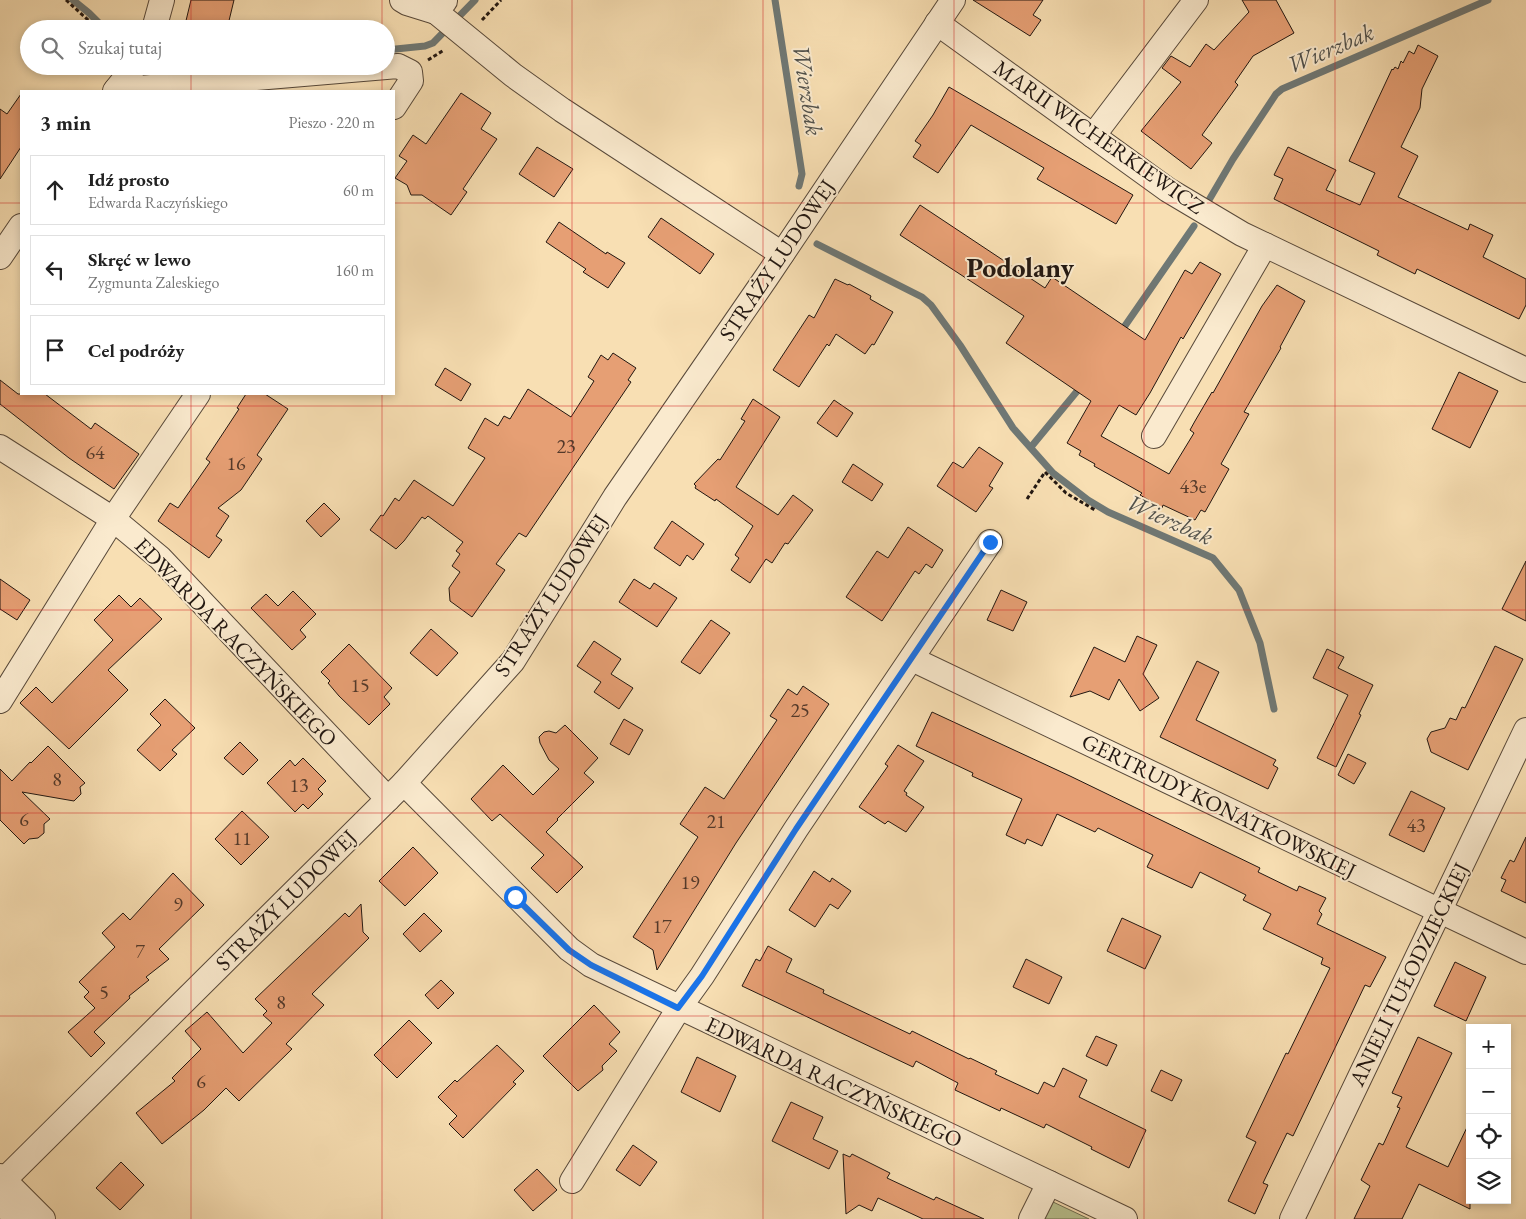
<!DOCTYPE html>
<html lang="pl">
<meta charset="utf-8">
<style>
body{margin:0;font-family:"EB Garamond",serif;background:#f6f6f6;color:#222}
.controls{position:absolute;right:15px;bottom:15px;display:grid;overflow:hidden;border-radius:0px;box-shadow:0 2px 8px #0003}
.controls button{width:45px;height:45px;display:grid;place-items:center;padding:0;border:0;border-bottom:1px solid #e0e0e0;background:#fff;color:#222;font:25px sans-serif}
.stop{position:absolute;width:15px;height:15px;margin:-11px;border:4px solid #1a73e8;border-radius:50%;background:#fff}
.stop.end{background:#1a73e8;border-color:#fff;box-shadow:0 1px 5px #0008}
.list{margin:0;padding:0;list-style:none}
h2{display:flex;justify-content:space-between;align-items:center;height:65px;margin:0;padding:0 20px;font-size:21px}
h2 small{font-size:16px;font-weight:400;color:#767676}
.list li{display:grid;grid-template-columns:32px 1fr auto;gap:15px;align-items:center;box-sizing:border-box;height:70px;margin:0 10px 10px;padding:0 10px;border:1px solid #e0e0e0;border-radius:0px}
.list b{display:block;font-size:19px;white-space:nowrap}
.list p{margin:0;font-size:16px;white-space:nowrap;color:#767676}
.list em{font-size:16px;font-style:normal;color:#767676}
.icon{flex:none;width:28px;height:28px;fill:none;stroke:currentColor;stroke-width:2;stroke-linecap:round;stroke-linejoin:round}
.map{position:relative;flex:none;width:1526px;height:1219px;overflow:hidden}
.search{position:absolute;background:#fff;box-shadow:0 2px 8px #0003;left:20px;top:20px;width:375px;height:55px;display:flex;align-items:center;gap:12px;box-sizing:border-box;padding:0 18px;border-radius:28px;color:#767676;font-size:19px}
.panel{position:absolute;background:#fff;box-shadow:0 2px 8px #0003;left:20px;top:90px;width:375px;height:305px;border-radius:0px}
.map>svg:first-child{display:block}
.green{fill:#b9c28f;stroke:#6e6c50}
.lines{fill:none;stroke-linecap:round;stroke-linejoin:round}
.stream{stroke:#6f7875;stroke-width:7}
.building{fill:#e69f74;stroke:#221711}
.minor-casing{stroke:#58493a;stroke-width:26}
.path{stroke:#221711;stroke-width:3;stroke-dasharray:4 2.5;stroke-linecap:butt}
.minor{stroke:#faeace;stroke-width:24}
.route{stroke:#1a73e8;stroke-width:6}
.grid{fill:none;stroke:#d62828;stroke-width:1;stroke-opacity:0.55}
.labels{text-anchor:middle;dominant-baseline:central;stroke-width:4;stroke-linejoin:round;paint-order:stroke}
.number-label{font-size:20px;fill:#53392a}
.street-label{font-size:22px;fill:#221711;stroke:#faeace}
.water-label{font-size:24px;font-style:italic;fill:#4f504b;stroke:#faeace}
.district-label{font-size:28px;font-weight:bold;fill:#221711;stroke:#faeace}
</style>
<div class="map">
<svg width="1526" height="1219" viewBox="0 0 1526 1219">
<rect width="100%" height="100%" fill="#f8dfb3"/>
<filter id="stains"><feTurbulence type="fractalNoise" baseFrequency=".004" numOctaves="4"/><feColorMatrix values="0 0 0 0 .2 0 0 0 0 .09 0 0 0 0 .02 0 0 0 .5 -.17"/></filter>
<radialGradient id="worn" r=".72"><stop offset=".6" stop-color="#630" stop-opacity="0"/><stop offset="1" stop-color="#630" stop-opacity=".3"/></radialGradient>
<!-- green -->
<path class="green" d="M 1051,1201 L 1089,1219 L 1043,1219 Z"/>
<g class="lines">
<!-- stream -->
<g class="stream">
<path d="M 73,0 L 89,13 L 105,29"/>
<path d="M 775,0 L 802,174 L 799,186"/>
<path d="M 386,50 L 425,46 L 433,43 L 475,0"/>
<path d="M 167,66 L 173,68 L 195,66"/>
<path d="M 1209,200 L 1233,159 L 1276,94 L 1282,89 L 1488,0"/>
<path d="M 817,244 L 922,297 L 931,305 L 960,345 L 1013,428 L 1053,473 L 1088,500 L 1108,512 L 1213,558 L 1239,590 L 1260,643 L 1274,709"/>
<path d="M 1120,333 L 1194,226"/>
<path d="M 1031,447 L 1083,384"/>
</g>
</g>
<!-- building -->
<g class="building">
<path d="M 191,0 L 234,0 L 227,29 L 184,29 Z"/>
<path d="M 973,0 L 1043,0 L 1033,15 L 1041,20 L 1030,36 Z"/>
<path d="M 1242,0 L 1276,0 L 1294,33 L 1253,56 L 1235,82 L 1238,85 L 1202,135 L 1212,143 L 1191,169 L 1141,131 L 1181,82 L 1162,68 L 1171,56 L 1190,67 L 1206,44 L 1214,50 L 1249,12 Z"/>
<path d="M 1418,45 L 1438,56 L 1422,89 L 1420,108 L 1401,147 L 1418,156 L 1398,197 L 1468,230 L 1470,224 L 1493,235 L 1483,257 L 1526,279 L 1526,305 L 1519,319 L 1417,269 L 1415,274 L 1377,255 L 1379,251 L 1274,199 L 1283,179 L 1274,175 L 1288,147 L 1336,170 L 1326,190 L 1360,205 L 1375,173 L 1349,161 L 1392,69 L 1393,70 L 1395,67 L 1398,69 L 1401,61 L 1403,63 L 1409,51 L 1414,54 Z"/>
<path d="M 949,87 L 1133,195 L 1116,224 L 1037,179 L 1044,168 L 971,125 L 938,173 L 913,157 L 921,145 L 915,141 L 933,115 Z"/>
<path d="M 461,93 L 491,113 L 481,129 L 497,139 L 463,189 L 467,192 L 451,215 L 422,195 L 411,195 L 407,185 L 395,178 L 407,161 L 399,156 L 413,135 L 426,144 Z"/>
<path d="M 21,94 L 21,147 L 0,179 L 0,109 L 7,114 Z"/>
<path d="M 537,147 L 573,169 L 554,197 L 519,174 Z"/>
<path d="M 920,205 L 1045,288 L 1052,277 L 1145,340 L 1185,270 L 1192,274 L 1200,262 L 1221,274 L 1183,339 L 1181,337 L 1150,393 L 1136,415 L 1119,405 L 1101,436 L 1169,474 L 1194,433 L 1190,430 L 1195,421 L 1212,392 L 1213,393 L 1262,306 L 1277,285 L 1305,301 L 1280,347 L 1281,348 L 1244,412 L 1249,414 L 1221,464 L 1229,469 L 1205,512 L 1201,510 L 1195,520 L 1163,505 L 1162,508 L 1140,495 L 1142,493 L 1094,466 L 1095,464 L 1079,455 L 1081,451 L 1067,443 L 1091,401 L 1006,343 L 1024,316 L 900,235 Z"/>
<path d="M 661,218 L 714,254 L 700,274 L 648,237 Z"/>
<path d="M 559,222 L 606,254 L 607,252 L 625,263 L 608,288 L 583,272 L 586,269 L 546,242 Z"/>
<path d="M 835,279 L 848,285 L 849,284 L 871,296 L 870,299 L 893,312 L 874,345 L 872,344 L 865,354 L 836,334 L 829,346 L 827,344 L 799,387 L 773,370 L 809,315 L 814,318 Z"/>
<path d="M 613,353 L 636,368 L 628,380 L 631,382 L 526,537 L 519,533 L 496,564 L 505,570 L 472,617 L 450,601 L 449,588 L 460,572 L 452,566 L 460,554 L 456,551 L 463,542 L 428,516 L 425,519 L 422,517 L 404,541 L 396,549 L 370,530 L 381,515 L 383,516 L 395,498 L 399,501 L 414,480 L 453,506 L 485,458 L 468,448 L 485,418 L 498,426 L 504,416 L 510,419 L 528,389 L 571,417 L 594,381 L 588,377 L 601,355 L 608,360 Z"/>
<path d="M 445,368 L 471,384 L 461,401 L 435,385 Z"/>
<path d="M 1459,372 L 1498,391 L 1470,448 L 1432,429 Z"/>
<path d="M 0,380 L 18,394 L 45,394 L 91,429 L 95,423 L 139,454 L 114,489 L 69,458 L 0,404 Z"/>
<path d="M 246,394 L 265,394 L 288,409 L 257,455 L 262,459 L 241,490 L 218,508 L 229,516 L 216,536 L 222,540 L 209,558 L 158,521 L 170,503 L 178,508 L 210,462 L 206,459 L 239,409 L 237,408 Z"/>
<path d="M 753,399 L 780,417 L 736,487 L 778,515 L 793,495 L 813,510 L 788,544 L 785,543 L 772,563 L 766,559 L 750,583 L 731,570 L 739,558 L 735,555 L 753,526 L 716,499 L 715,501 L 695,488 L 696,486 L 694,484 L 718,459 L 720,460 L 745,421 L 741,419 Z"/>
<path d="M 834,400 L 853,413 L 837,437 L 817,423 Z"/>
<path d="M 979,447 L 1003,463 L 989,486 L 993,488 L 976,512 L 937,486 L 953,462 L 963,468 Z"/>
<path d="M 853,464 L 883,484 L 872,501 L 842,482 Z"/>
<path d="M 324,503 L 340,519 L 321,537 L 306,521 Z"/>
<path d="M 672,521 L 704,544 L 693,560 L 687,555 L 680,566 L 654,548 Z"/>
<path d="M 908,527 L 943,550 L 932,568 L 926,564 L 919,574 L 915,571 L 882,621 L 846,597 L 877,551 L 888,558 Z"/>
<path d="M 1526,561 L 1526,621 L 1502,609 Z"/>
<path d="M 0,579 L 30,600 L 17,620 L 0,609 Z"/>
<path d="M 634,579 L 650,589 L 654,583 L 677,598 L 657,627 L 619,602 Z"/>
<path d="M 1001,590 L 1027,602 L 1013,631 L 987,620 Z"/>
<path d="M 293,591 L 316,614 L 300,630 L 306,637 L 292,650 L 251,608 L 266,594 L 278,606 Z"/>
<path d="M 119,595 L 131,607 L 140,598 L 162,619 L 108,670 L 128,690 L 69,749 L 20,703 L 36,687 L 52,703 L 113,640 L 94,620 Z"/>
<path d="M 711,620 L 730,633 L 700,674 L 681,662 Z"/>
<path d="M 431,629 L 458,653 L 437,676 L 410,653 Z"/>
<path d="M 1137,636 L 1157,645 L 1143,674 L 1159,698 L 1140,711 L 1119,679 L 1109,700 L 1090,691 L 1070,697 L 1094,647 L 1125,662 Z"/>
<path d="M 594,641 L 621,659 L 611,674 L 633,688 L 619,709 L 594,692 L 601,682 L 577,666 Z"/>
<path d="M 349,644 L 392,688 L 384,697 L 390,704 L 369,725 L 339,696 L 328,683 L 330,681 L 321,672 Z"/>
<path d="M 1495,646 L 1523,659 L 1468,770 L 1431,752 L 1427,739 L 1431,732 L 1445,728 L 1450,718 L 1456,720 L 1462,707 L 1465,708 Z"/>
<path d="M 1327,649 L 1344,657 L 1338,668 L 1373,685 L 1359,714 L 1361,715 L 1336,767 L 1317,758 L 1348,695 L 1313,678 Z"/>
<path d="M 1197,661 L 1219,672 L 1196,720 L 1276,760 L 1273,765 L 1278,768 L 1268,789 L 1160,737 Z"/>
<path d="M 803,686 L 829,704 L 736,843 L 657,970 L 653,950 L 633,937 L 698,837 L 680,824 L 705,787 L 724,799 L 777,720 L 770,716 L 788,689 L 797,695 Z"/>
<path d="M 165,699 L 195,728 L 172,750 L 177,754 L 160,771 L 137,750 L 161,725 L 150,714 Z"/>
<path d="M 932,712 L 1070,776 L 1260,868 L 1258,872 L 1297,891 L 1299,886 L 1326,898 L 1319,911 L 1322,914 L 1317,924 L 1386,957 L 1370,987 L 1365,985 L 1293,1136 L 1287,1133 L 1263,1183 L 1268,1185 L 1255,1214 L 1228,1201 L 1256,1142 L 1246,1137 L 1286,1053 L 1288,1054 L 1330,968 L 1321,964 L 1323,958 L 1263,929 L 1271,914 L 1243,900 L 1246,895 L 1200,872 L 1192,888 L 1147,867 L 1153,855 L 1098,828 L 1095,832 L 1057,814 L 1042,846 L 1027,839 L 1025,844 L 1006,835 L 1022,799 L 972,776 L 973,773 L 916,746 Z"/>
<path d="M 624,719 L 643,730 L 629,755 L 610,744 Z"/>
<path d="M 565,725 L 598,758 L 584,773 L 594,782 L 557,819 L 558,820 L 546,832 L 583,867 L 557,893 L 531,868 L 544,855 L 500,814 L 492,821 L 471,799 L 503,765 L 533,795 L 559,769 L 549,760 L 540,743 L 539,737 L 544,732 L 549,731 L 556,733 Z"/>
<path d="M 240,742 L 258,760 L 243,775 L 224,758 Z"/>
<path d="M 898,745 L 924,761 L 904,791 L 907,793 L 906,795 L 924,807 L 906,832 L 888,821 L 885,824 L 859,807 L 888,766 L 885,764 Z"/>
<path d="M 48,746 L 85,783 L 80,787 L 81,794 L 74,801 L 22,792 L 50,819 L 44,824 L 44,833 L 38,838 L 29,839 L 24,844 L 0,820 L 0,769 L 12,781 L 30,762 L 31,763 Z"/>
<path d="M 1348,754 L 1366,763 L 1354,784 L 1338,775 Z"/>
<path d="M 303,758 L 326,781 L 318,789 L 323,794 L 308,809 L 303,804 L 295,812 L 267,783 L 290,760 L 295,766 Z"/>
<path d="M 1411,791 L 1445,808 L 1424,852 L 1389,835 Z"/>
<path d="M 242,811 L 269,837 L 241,865 L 215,839 Z"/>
<path d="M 1526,837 L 1526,903 L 1501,891 L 1506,880 L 1501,878 L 1510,860 L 1514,862 Z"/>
<path d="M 413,847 L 438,873 L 405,906 L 379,881 Z"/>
<path d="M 814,871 L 830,882 L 832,878 L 851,891 L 838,909 L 830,904 L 815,927 L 789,910 Z"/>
<path d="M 173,873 L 204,905 L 159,949 L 169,959 L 146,977 L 149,980 L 129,996 L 130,998 L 94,1032 L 105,1043 L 91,1057 L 68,1032 L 95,1008 L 84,997 L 89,992 L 79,982 L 115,947 L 102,933 L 123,913 L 130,920 Z"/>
<path d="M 361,904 L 363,932 L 369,938 L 312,994 L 324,1005 L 286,1044 L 292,1049 L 239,1101 L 226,1088 L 204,1110 L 162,1144 L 136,1113 L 175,1081 L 172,1078 L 201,1049 L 185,1031 L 207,1012 L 243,1053 L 272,1023 L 263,1015 L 267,1011 L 255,999 L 345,913 L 349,917 Z"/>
<path d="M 424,913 L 442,931 L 420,952 L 403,934 Z"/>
<path d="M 1122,918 L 1161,936 L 1145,969 L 1107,951 Z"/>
<path d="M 768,946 L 792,959 L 786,972 L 824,990 L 823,993 L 910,1034 L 912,1031 L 969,1059 L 970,1058 L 997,1071 L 995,1074 L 1038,1094 L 1044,1082 L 1054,1087 L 1063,1068 L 1087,1080 L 1079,1097 L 1146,1130 L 1129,1168 L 1091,1149 L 1092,1147 L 1046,1124 L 1044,1128 L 1001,1108 L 1000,1111 L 955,1090 L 958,1083 L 916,1061 L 913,1067 L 742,986 L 756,959 L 760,961 Z"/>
<path d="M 1026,959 L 1062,977 L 1049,1004 L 1013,987 Z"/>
<path d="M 1455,962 L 1486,977 L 1466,1021 L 1434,1006 Z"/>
<path d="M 441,980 L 454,993 L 438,1009 L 425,995 Z"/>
<path d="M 594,1005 L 620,1032 L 609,1044 L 617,1051 L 602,1066 L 603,1070 L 578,1091 L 543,1056 Z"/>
<path d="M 409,1020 L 432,1043 L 397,1078 L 374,1055 Z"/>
<path d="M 1096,1036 L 1117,1045 L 1107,1066 L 1086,1056 Z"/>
<path d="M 1418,1037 L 1452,1053 L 1406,1147 L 1448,1167 L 1470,1121 L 1470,1209 L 1419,1184 L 1402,1219 L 1354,1219 L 1370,1186 L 1361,1180 L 1379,1143 L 1383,1145 L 1400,1108 L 1397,1107 L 1402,1097 L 1392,1093 Z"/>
<path d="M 497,1045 L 524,1071 L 513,1082 L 516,1084 L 463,1138 L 449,1124 L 457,1116 L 438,1097 L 455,1080 L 457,1082 Z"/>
<path d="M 697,1057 L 736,1076 L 720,1112 L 681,1092 Z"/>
<path d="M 1161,1070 L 1182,1080 L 1172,1101 L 1151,1091 Z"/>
<path d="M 791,1102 L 823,1117 L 813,1139 L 838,1151 L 829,1169 L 772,1141 Z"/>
<path d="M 633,1145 L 657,1162 L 640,1186 L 616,1170 Z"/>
<path d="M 843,1154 L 850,1157 L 852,1154 L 890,1173 L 887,1178 L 934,1200 L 936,1197 L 984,1219 L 923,1219 L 878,1198 L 872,1211 L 859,1205 L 846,1214 Z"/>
<path d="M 121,1162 L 144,1185 L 120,1210 L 96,1188 Z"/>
<path d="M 537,1169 L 557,1190 L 533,1211 L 514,1190 Z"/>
</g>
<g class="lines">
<defs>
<g id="minor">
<path d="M 402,0 L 407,3 L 436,12 L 445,1"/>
<path d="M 436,12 L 513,75 L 562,110 L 782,254"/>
<path d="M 937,23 L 1168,190 L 1242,234 L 1526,370"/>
<path d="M 154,29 L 162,0"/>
<path d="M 116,90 L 398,66 L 410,72 L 411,81 L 394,107"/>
<path d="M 115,91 L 135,66"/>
<path d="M 1093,136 L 1196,0"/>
<path d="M 0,257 L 21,226"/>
<path d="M 1154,436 L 1265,245"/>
<path d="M 0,447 L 113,519 L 160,558 L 388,799"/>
<path d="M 912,659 L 1526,952"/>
<path d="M 0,701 L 113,519 L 198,394"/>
<path d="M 404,783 L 569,949 L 591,965 L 1125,1219"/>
<path d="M 0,1176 L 43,1219"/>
<path d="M 572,1181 L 679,1008 L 702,976 L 796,829 L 990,542"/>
<path d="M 0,1184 L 404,783 L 513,661 L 615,497 L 766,278 L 953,0"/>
<path d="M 0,1202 L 18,1219"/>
<path d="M 1031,1219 L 1049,1183"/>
<path d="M 1292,1219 L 1526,730"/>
</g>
</defs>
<!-- minor casing -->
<use href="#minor" class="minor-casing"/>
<!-- path -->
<g class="path">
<path d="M 66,0 L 98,29"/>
<path d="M 482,20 L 501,0"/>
<path d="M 428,60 L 444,50"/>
<path d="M 1027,499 L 1045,472 L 1066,493 L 1095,510"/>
</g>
<!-- minor -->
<use href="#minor" class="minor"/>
</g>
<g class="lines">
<!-- route -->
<path class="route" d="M 515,897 L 569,950 L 591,965 L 678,1008 L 702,976 L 796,829 L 990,542"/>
</g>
<!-- grid -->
<path class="grid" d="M 191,0 L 191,29M 382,0 L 382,29M 572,0 L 572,1219M 763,0 L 763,1219M 954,0 L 954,1219M 1144,0 L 1144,1219M 1335,0 L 1335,1219M 191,66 L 191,91M 382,66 L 382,91M 0,203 L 21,203M 394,203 L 1526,203M 191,394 L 191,1219M 382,394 L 382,1219M 0,406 L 1526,406M 0,610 L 1526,610M 0,813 L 1526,813M 0,1016 L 1526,1016"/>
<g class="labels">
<!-- number labels -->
<g class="number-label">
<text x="566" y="446">23</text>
<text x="95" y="452">64</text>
<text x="236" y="463">16</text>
<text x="1193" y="486">43e</text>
<text x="360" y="685">15</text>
<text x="800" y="710">25</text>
<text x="57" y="779">8</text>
<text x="299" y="785">13</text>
<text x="24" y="819">6</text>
<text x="716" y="821">21</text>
<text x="1416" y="825">43</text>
<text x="242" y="838">11</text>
<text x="690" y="882">19</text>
<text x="178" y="904">9</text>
<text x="662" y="926">17</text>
<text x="140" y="951">7</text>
<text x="104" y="992">5</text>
<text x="281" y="1002">8</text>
<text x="201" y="1081">6</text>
</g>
<!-- street labels -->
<g class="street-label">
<text transform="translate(1099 137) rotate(35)">MARII WICHERKIEWICZ</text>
<text transform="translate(777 260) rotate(-56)">STRAŻY LUDOWEJ</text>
<text transform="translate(551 595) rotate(-57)">STRAŻY LUDOWEJ</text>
<text transform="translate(236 642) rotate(46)">EDWARDA RACZYŃSKIEGO</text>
<text transform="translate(1219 806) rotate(26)">GERTRUDY KONATKOWSKIEJ</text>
<text transform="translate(286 900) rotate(-45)">STRAŻY LUDOWEJ</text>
<text transform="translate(1409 974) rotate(-64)">ANIELI TUŁODZIECKIEJ</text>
<text transform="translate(834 1082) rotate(25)">EDWARDA RACZYŃSKIEGO</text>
</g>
<!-- water labels -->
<g class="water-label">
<text transform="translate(1330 48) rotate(-23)">Wierzbak</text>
<text transform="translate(808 90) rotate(81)">Wierzbak</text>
<text transform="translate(1170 519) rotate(24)">Wierzbak</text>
</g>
<!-- district labels -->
<g class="district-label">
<text x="1020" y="267">Podolany</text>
</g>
</g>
<rect width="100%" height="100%" filter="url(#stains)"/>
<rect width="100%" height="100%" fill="url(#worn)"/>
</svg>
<div class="controls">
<button>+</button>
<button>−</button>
<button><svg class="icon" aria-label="locate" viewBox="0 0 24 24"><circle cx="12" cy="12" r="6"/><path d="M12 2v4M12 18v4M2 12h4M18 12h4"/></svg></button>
<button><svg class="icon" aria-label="layers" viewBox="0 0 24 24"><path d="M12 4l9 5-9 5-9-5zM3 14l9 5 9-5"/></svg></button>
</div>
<div class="stop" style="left:515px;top:897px"></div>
<div class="stop end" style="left:990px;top:542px"></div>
<div class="search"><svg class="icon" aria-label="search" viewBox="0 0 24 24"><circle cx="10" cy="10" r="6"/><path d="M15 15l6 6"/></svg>Szukaj tutaj</div>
<section class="panel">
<h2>3 min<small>Pieszo · 220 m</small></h2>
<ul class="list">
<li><svg class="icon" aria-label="ahead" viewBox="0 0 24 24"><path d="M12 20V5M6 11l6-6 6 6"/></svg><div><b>Idź prosto</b><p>Edwarda Raczyńskiego</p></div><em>60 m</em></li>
<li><svg class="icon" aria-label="left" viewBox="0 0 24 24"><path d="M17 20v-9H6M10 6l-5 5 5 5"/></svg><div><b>Skręć w lewo</b><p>Zygmunta Zaleskiego</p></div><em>160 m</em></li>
<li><svg class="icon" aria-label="arrive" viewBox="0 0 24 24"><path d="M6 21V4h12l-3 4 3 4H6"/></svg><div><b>Cel podróży</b></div></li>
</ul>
</section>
</div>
